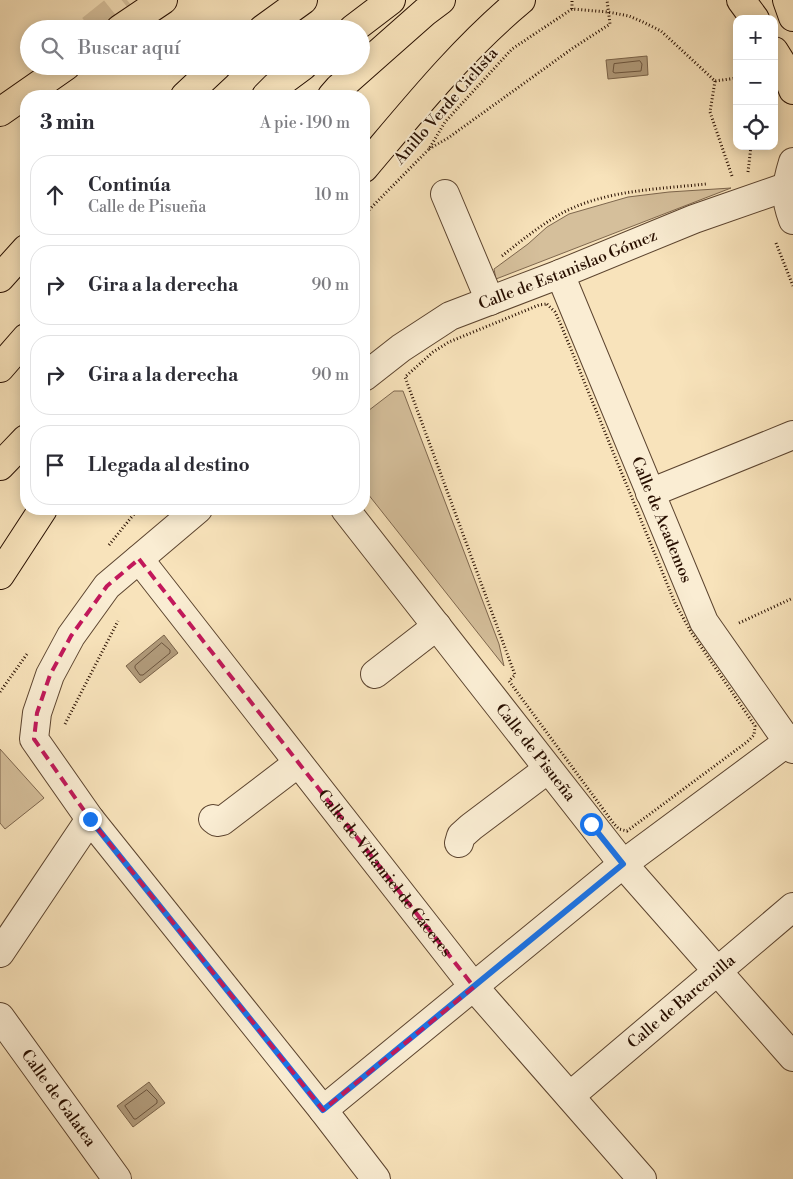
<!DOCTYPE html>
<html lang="es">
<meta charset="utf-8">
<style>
body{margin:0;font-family:"Libre Bodoni",serif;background:#f7f7f7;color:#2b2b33}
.controls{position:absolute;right:15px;top:15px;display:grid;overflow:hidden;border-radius:10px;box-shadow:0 2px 12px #0003}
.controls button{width:45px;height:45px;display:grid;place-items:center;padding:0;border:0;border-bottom:1px solid #e1e1e2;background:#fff;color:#2b2b33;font:25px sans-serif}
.stop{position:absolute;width:15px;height:15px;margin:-11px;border:4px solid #1a73e8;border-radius:50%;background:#fff}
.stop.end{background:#1a73e8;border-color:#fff;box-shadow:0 1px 5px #0008}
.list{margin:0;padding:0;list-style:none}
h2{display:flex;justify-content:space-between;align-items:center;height:65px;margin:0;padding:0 20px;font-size:21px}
h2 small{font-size:16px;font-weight:400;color:#7c7c81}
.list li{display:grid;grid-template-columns:32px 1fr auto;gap:15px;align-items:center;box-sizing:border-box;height:80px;margin:0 10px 10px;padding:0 10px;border:1px solid #e1e1e2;border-radius:20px}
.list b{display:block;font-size:19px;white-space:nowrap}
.list p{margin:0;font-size:16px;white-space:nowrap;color:#7c7c81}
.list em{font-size:16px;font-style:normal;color:#7c7c81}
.icon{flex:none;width:28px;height:28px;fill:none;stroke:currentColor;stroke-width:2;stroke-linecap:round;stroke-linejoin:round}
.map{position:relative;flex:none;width:793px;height:1179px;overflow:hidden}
.search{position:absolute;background:#fff;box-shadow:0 2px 12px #0003;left:20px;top:20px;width:350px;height:55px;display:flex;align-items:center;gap:12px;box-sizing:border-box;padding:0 18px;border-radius:28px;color:#7c7c81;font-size:19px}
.panel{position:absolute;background:#fff;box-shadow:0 2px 12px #0003;left:20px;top:90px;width:350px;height:425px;border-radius:20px}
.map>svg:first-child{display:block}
.green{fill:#d5bf9b;stroke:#7e674e}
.water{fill:#b19b7b;stroke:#7a634a}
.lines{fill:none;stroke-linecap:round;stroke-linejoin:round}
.shore{stroke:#6c553e;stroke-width:1}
.highway-tunnel{stroke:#d9c39f;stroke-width:28;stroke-dasharray:28 14;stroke-linecap:butt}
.minor-casing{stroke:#5c442f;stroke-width:30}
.major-casing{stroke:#280f00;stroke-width:30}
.highway-casing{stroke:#280f00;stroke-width:30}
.path{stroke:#280f00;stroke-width:3;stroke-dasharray:1 2.5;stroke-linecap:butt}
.minor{stroke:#faedd3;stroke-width:28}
.major{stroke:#f8e3bb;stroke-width:28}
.highway{stroke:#f8e3bb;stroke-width:28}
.route{stroke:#1a73e8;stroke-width:6}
.marked{fill:none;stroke:#c2185b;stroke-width:4;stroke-dasharray:10 6;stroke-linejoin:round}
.labels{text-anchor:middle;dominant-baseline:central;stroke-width:4;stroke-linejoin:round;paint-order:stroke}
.street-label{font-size:16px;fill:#280f00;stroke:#faedd3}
</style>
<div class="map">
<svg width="793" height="1179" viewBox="0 0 793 1179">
<rect width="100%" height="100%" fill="#f8e3bb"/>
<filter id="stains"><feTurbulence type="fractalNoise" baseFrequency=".004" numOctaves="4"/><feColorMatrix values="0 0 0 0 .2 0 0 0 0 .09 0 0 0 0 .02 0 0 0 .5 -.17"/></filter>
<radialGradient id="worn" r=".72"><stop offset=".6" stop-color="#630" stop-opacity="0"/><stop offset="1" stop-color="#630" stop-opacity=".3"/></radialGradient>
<!-- green -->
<g class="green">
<path d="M 731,188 L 496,279 L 494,269 L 528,244 L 547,227 L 569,214 L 628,197 L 669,192 Z"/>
<path d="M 394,391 L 403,391 L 499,644 L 504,666 L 364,489 L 364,414 Z"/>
<path d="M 0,749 L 44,798 L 5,829 L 0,823 Z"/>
</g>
<!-- water -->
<g class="water">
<path d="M 647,56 L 648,75 L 608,79 L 606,60 Z"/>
<path d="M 164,635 L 178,653 L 140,683 L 126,666 Z"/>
<path d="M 149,1082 L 165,1103 L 133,1127 L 117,1106 Z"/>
</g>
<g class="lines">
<!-- shore -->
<g class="shore">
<path d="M 640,61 L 642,64 L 641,71 L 615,73 L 613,72 L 614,64 Z"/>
<path d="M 162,643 L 170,650 L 170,653 L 143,675 L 140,675 L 135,668 L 135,666 Z"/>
<path d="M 147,1090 L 157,1100 L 157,1103 L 136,1119 L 134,1119 L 125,1106 Z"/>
</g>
<!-- highway-tunnel -->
<path class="highway-tunnel" d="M 91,29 L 127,0"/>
<defs>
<g id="minor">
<path d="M 793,162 C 786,185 784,196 793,220"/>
<path d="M 445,194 L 490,301"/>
<path id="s1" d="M 560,274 L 704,622 L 793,749"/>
<path id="s2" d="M 364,377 L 401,348 L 450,316 L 560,274 L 694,219 L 786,187"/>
<path d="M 650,493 L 793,435"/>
<path d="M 198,509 L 107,586 L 71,636 L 50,675 L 37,713 L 34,739 L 90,819 L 323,1110 L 376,1179"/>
<path id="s3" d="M 345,509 L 623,864 L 793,1057"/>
<path id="s4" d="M 139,559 L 474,987 L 642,1179"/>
<path d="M 375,674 L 437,626"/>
<path d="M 213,819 L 217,822 L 222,821 L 298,763"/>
<path d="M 459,843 L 461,836 L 471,827 L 548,769"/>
<path d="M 0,953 L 90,819"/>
<path id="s5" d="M 0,1017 L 117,1179"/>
<path id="s6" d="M 570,1096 L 793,907"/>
<path d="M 323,1110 L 623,864 L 793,738"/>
</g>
<g id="major">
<path d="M 741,0 L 755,19"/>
<path d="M 787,0 L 793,17"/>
<path d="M 774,51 L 784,67 L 793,90"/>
</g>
<g id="highway">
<path d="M 120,29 L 163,0"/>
<path d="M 263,29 L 303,0"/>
<path d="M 353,29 L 391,0"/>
<path d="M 185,96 L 217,66"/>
<path d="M 266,96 L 276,86 L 303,66"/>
<path d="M 332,96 L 339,88 L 425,12 L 441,0"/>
<path d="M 0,112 L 66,66"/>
<path d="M 364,168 C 414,109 462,49 521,0"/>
<path d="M 0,278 L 26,249"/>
<path d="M 0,368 L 26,338"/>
<path d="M 0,466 L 26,439"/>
<path d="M 0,575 L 43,509"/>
</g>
</defs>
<!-- minor casing -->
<use href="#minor" class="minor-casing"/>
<!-- major casing -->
<use href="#major" class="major-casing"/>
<!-- highway casing -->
<use href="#highway" class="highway-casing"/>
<!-- path -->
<g class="path">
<path d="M 572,9 L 572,0"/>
<path d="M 715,81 L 710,112 L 732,176"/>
<path d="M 429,149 L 448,138 L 573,48 L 610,24 L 607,0"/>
<path d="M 748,172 L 751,146"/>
<path d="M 364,215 L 429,149 L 445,122 L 512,49 L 572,9 L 608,12 L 629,16 L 643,22 L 661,31 L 715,81 L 737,78"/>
<path d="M 776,243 L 793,286"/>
<path d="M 502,256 C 522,240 542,224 564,212 C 607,190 659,189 706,184"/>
<path d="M 547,304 L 555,312 L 561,325 L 675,603 L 691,632 L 755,726 L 754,735 L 747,742 L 627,831 L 619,829 L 614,824 L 509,681 L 515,675 L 405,377 L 433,352 L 449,342 L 539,305 Z"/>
<path d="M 109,545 L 138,509"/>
<path d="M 739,623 L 793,598"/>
<path d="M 0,692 L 27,654"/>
<path d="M 65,724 L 118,621"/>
</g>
<!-- minor -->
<use href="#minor" class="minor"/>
<!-- major -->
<use href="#major" class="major"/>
<!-- highway -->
<use href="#highway" class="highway"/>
</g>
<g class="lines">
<!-- route -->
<path class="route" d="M 90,819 L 323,1110 L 623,864 L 591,824"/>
</g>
<!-- marked area -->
<path class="marked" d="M 139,559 L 474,987 L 323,1110 L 90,819 L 34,739 L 37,713 L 50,675 L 71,636 L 107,586 Z"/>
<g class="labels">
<!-- street labels -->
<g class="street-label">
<text transform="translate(446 106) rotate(-49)">Anillo Verde Ciclista</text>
<text stroke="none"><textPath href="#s2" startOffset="232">Calle de Estanislao Gómez</textPath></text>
<text stroke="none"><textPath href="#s1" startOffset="266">Calle de Academos</textPath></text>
<text stroke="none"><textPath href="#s3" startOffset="309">Calle de Pisueña</textPath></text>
<text stroke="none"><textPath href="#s4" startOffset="399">Calle de Villamiel de Cáceres</textPath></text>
<text stroke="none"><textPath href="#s6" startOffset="146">Calle de Barcenilla</textPath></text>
<text stroke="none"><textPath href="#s5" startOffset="100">Calle de Galatea</textPath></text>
</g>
</g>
<rect width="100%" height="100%" filter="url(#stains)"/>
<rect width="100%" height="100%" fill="url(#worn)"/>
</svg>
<div class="controls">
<button>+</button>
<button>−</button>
<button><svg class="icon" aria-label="locate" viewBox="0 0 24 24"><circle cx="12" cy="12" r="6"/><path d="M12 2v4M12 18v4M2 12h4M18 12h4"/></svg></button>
</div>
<div class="stop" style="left:591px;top:824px"></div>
<div class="stop end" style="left:90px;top:819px"></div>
<div class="search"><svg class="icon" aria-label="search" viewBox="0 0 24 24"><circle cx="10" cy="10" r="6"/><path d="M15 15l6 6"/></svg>Buscar aquí</div>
<section class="panel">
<h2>3 min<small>A pie · 190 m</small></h2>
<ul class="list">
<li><svg class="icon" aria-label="ahead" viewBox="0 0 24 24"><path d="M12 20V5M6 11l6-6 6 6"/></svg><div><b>Continúa</b><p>Calle de Pisueña</p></div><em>10 m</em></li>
<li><svg class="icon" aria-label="right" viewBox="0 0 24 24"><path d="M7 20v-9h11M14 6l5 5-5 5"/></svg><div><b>Gira a la derecha</b></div><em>90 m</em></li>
<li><svg class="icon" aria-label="right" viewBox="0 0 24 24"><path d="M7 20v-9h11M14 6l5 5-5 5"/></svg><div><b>Gira a la derecha</b></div><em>90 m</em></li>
<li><svg class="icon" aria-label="arrive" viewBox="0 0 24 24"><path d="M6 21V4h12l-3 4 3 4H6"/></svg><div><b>Llegada al destino</b></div></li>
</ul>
</section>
</div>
